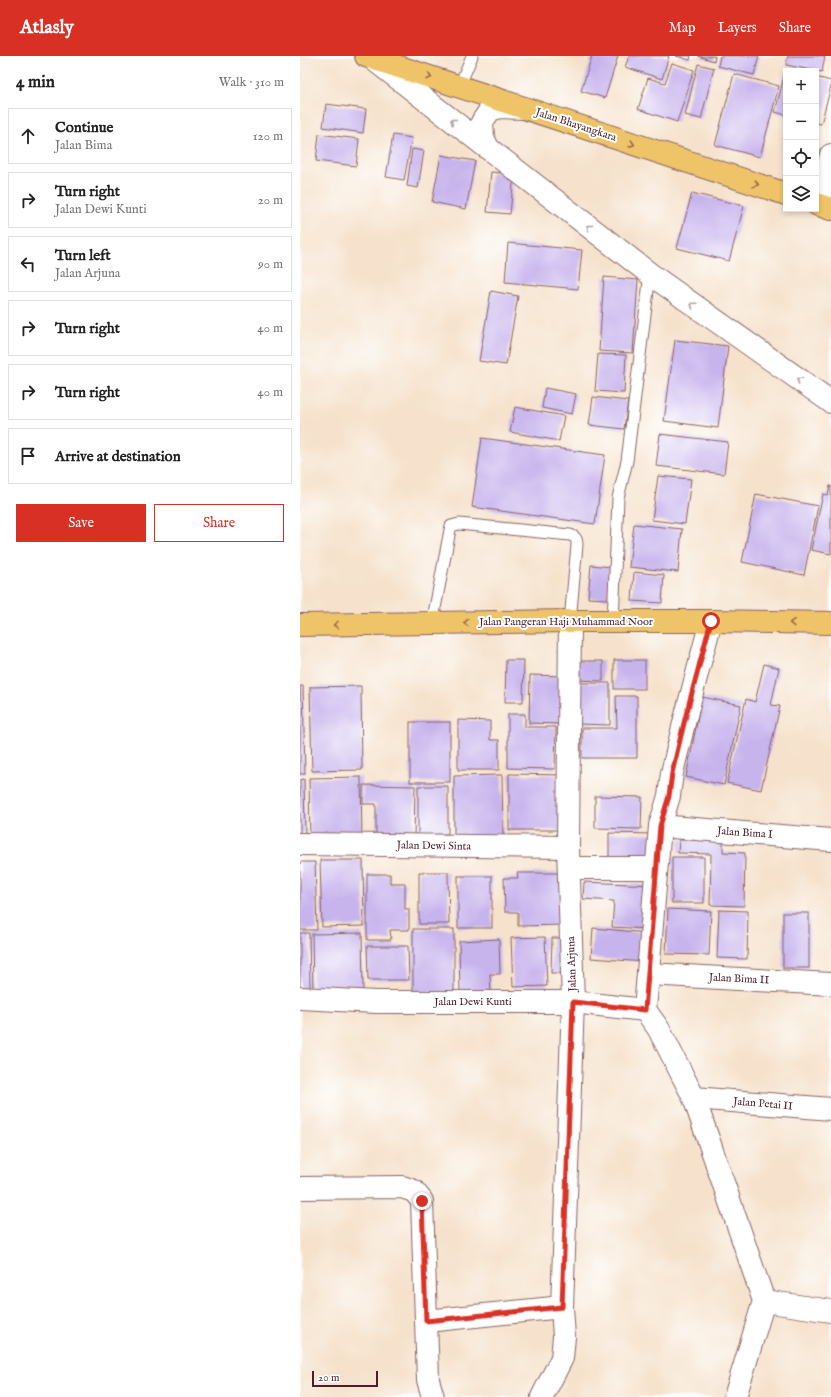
<!DOCTYPE html>
<meta charset="utf-8">
<style>
body{margin:0;font-family:"IM FELL English",serif;background:#f6f6f6;color:#222}
.controls{position:absolute;right:12px;top:12px;display:grid;overflow:hidden;border-radius:0px;box-shadow:0 2px 6px #0003}
.controls button{width:36px;height:36px;display:grid;place-items:center;padding:0;border:0;border-bottom:1px solid #e0e0e0;background:#fff;color:#222;font:20px sans-serif}
.scale{position:absolute;left:12px;bottom:10px;width:66px;box-sizing:border-box;padding-left:4px;border:2px solid #4a1f2b;border-top:0;font-size:11px;line-height:14px;white-space:nowrap;color:#4a1f2b;-webkit-text-stroke:3px #fff;paint-order:stroke}
.stop{position:absolute;width:12px;height:12px;margin:-9px;border:3px solid #d93025;border-radius:50%;background:#fff}
.stop.end{background:#d93025;border-color:#fff;box-shadow:0 1px 4px #0008}
.list{margin:0;padding:0;list-style:none}
h2{display:flex;justify-content:space-between;align-items:center;height:52px;margin:0;padding:0 16px;font-size:17px}
h2 small{font-size:13px;font-weight:400;color:#767676}
.list li{display:grid;grid-template-columns:26px 1fr auto;gap:12px;align-items:center;box-sizing:border-box;height:56px;margin:0 8px 8px;padding:0 8px;border:1px solid #e0e0e0;border-radius:0px}
.list b{display:block;font-size:15px;white-space:nowrap}
.list p{margin:0;font-size:13px;white-space:nowrap;color:#767676}
.list em{font-size:13px;font-style:normal;color:#767676}
.actions{display:flex;gap:8px;padding:12px 16px}
.actions a{flex:1;padding:9px 0;border:1px solid #d93025;border-radius:0px;text-align:center;font-size:14px;color:#d93025}
.actions .main{background:#d93025;color:#fff}
.icon{flex:none;width:22px;height:22px;fill:none;stroke:currentColor;stroke-width:2;stroke-linecap:round;stroke-linejoin:round}
.map{position:relative;flex:none;width:531px;height:1341px;overflow:hidden}
header{display:flex;align-items:center;gap:24px;box-sizing:border-box;height:56px;padding:0 20px;background:#d93025;color:#fff}
header strong{font-size:19px}
nav{display:flex;gap:22px;margin-inline-start:auto;font-size:14px}
main{display:flex}
aside{flex:1;background:#fff}
.map>svg:first-child{display:block}
.building{fill:#c8b4ed}
.lines{fill:none;stroke-linecap:round;stroke-linejoin:round}
.service-casing{stroke:#866363;stroke-width:13}
.minor-casing{stroke:#866363;stroke-width:24}
.tertiary-casing{stroke:#866363;stroke-width:24}
.primary-casing{stroke:#866363;stroke-width:24}
.service{stroke:#fff;stroke-width:11}
.minor{stroke:#fff;stroke-width:22}
.tertiary{stroke:#fff;stroke-width:22}
.primary{stroke:#efc469;stroke-width:22}
.oneway{stroke:#946947}
.oneway2{stroke:#ae9aa0}
.route{stroke:#d93025;stroke-width:5}
.labels{text-anchor:middle;dominant-baseline:central;stroke-width:4;stroke-linejoin:round;paint-order:stroke}
.street-label{font-size:11px;fill:#4a1f2b;stroke:#fff}
</style>
<header>
<strong>Atlasly</strong>
<nav><a>Map</a><a>Layers</a><a>Share</a></nav>
</header>
<main>
<aside>
<h2>4 min<small>Walk · 310 m</small></h2>
<ul class="list">
<li><svg class="icon" aria-label="ahead" viewBox="0 0 24 24"><path d="M12 20V5M6 11l6-6 6 6"/></svg><div><b>Continue</b><p>Jalan Bima</p></div><em>120 m</em></li>
<li><svg class="icon" aria-label="right" viewBox="0 0 24 24"><path d="M7 20v-9h11M14 6l5 5-5 5"/></svg><div><b>Turn right</b><p>Jalan Dewi Kunti</p></div><em>20 m</em></li>
<li><svg class="icon" aria-label="left" viewBox="0 0 24 24"><path d="M17 20v-9H6M10 6l-5 5 5 5"/></svg><div><b>Turn left</b><p>Jalan Arjuna</p></div><em>90 m</em></li>
<li><svg class="icon" aria-label="right" viewBox="0 0 24 24"><path d="M7 20v-9h11M14 6l5 5-5 5"/></svg><div><b>Turn right</b></div><em>40 m</em></li>
<li><svg class="icon" aria-label="right" viewBox="0 0 24 24"><path d="M7 20v-9h11M14 6l5 5-5 5"/></svg><div><b>Turn right</b></div><em>40 m</em></li>
<li><svg class="icon" aria-label="arrive" viewBox="0 0 24 24"><path d="M6 21V4h12l-3 4 3 4H6"/></svg><div><b>Arrive at destination</b></div></li>
</ul>
<div class="actions"><a class="main">Save</a><a>Share</a></div>
</aside>
<div class="map">
<svg width="531" height="1341" viewBox="0 0 531 1341">
<rect width="100%" height="100%" fill="#fff"/>
<filter id="ink" filterUnits="userSpaceOnUse"><feTurbulence type="fractalNoise" baseFrequency=".025" numOctaves="2"/><feDisplacementMap in="SourceGraphic" scale="8" xChannelSelector="R" yChannelSelector="G"/><feConvolveMatrix kernelMatrix="1 2 1 2 8 2 1 2 1" color-interpolation-filters="sRGB"/></filter>
<filter id="wash" filterUnits="userSpaceOnUse"><feTurbulence type="fractalNoise" baseFrequency=".012" numOctaves="4" result="noise"/><feDisplacementMap in="SourceGraphic" scale="16" xChannelSelector="R" yChannelSelector="G"/><feGaussianBlur stdDeviation="0.9" result="paint"/><feColorMatrix in="noise" values="0 0 0 0 0 0 0 0 0 0 0 0 0 0 0 0 0 1.4 0 .05"/><feComposite in="paint" operator="in"/></filter>
<g filter="url(#wash)">
<rect width="100%" height="100%" fill="#f6e2cc"/>
<g id="blocks">
<!-- building -->
<g class="building">
<path d="M 292,0 L 318,0 L 305,42 L 281,35 Z"/>
<path d="M 329,0 L 369,0 L 362,23 L 325,11 Z"/>
<path d="M 376,0 L 391,0 L 390,4 Z"/>
<path d="M 398,0 L 415,0 L 414,5 Z"/>
<path d="M 420,0 L 459,0 L 454,19 L 418,10 Z"/>
<path d="M 488,0 L 525,0 L 522,16 L 486,9 Z"/>
<path d="M 372,7 L 394,14 L 377,66 L 338,53 L 348,22 L 365,27 Z"/>
<path d="M 398,8 L 414,12 L 401,63 L 385,59 Z"/>
<path d="M 485,17 L 486,17 L 486,59 L 475,56 Z"/>
<path d="M 434,18 L 479,30 L 460,101 L 415,89 Z"/>
<path d="M 516,21 L 531,25 L 531,30 L 521,68 L 516,67 Z"/>
<path d="M 26,48 L 66,53 L 63,77 L 23,71 Z"/>
<path d="M 19,78 L 59,83 L 56,110 L 16,105 Z"/>
<path d="M 93,79 L 112,82 L 104,124 L 86,121 Z"/>
<path d="M 112,93 L 124,95 L 118,132 L 107,130 Z"/>
<path d="M 141,99 L 175,105 L 166,153 L 132,146 Z"/>
<path d="M 191,116 L 214,118 L 210,158 L 187,156 Z"/>
<path d="M 392,137 L 444,150 L 429,205 L 377,192 Z"/>
<path d="M 208,187 L 282,194 L 278,233 L 205,226 Z"/>
<path d="M 304,221 L 338,224 L 333,297 L 299,295 Z"/>
<path d="M 191,235 L 218,240 L 206,309 L 179,305 Z"/>
<path d="M 375,284 L 428,290 L 418,372 L 364,365 Z"/>
<path d="M 298,298 L 326,299 L 324,337 L 295,335 Z"/>
<path d="M 245,332 L 276,338 L 272,358 L 242,352 Z"/>
<path d="M 293,341 L 328,345 L 324,373 L 289,369 Z"/>
<path d="M 215,351 L 264,360 L 259,385 L 210,376 Z"/>
<path d="M 360,378 L 428,386 L 424,418 L 356,410 Z"/>
<path d="M 182,382 L 305,399 L 295,468 L 172,451 Z"/>
<path d="M 358,420 L 391,423 L 385,468 L 352,464 Z"/>
<path d="M 530,430 L 531,430 L 531,498 L 511,494 L 523,438 L 528,439 Z"/>
<path d="M 456,438 L 518,450 L 504,519 L 442,506 Z"/>
<path d="M 334,468 L 382,473 L 378,516 L 329,511 Z"/>
<path d="M 291,509 L 311,511 L 308,543 L 288,542 Z"/>
<path d="M 334,516 L 364,519 L 362,547 L 332,545 Z"/>
<path d="M 206,604 L 224,604 L 223,646 L 205,646 Z"/>
<rect x="314" y="604" width="31" height="29"/>
<path d="M 276,605 L 303,605 L 303,625 L 276,624 Z"/>
<path d="M 464,608 L 479,612 L 471,649 L 480,650 L 461,734 L 427,727 L 446,643 L 455,646 Z"/>
<path d="M 230,619 L 261,620 L 260,668 L 229,667 Z"/>
<path d="M 278,627 L 310,627 L 310,669 L 278,668 Z"/>
<path d="M 0,630 L 3,630 L 5,718 L 0,718 Z"/>
<path d="M 61,630 L 62,714 L 12,715 L 10,631 Z"/>
<path d="M 316,640 L 337,640 L 337,702 L 282,702 L 282,672 L 317,672 Z"/>
<path d="M 402,641 L 441,649 L 424,729 L 386,721 Z"/>
<path d="M 208,658 L 225,658 L 225,671 L 256,671 L 255,713 L 208,712 Z"/>
<path d="M 158,664 L 190,665 L 190,684 L 199,684 L 199,714 L 158,714 Z"/>
<rect x="110" y="666" width="40" height="60"/>
<path d="M 209,718 L 263,719 L 263,774 L 209,774 Z"/>
<path d="M 202,719 L 203,782 L 154,782 L 154,720 Z"/>
<path d="M 61,721 L 62,785 L 10,786 L 9,722 Z"/>
<path d="M 4,723 L 5,777 L 0,777 L 0,724 Z"/>
<path d="M 63,729 L 115,730 L 114,782 L 76,782 L 76,748 L 63,748 Z"/>
<path d="M 118,730 L 148,730 L 148,778 L 118,779 Z"/>
<path d="M 295,740 L 342,741 L 341,773 L 295,772 Z"/>
<path d="M 309,777 L 353,778 L 352,810 L 309,809 Z"/>
<path d="M 379,784 L 423,784 L 423,796 L 445,797 L 444,850 L 410,849 L 411,798 L 378,797 Z"/>
<rect x="372" y="801" width="32" height="46"/>
<path d="M 20,804 L 63,804 L 64,870 L 22,871 Z"/>
<path d="M 0,806 L 15,806 L 17,874 L 0,874 Z"/>
<path d="M 119,816 L 148,816 L 149,868 L 119,868 Z"/>
<path d="M 217,817 L 262,817 L 263,869 L 218,870 L 218,856 L 205,856 L 204,822 L 218,822 Z"/>
<path d="M 67,818 L 90,818 L 90,827 L 105,827 L 105,853 L 109,853 L 109,874 L 90,874 L 91,884 L 67,884 Z"/>
<rect x="158" y="820" width="34" height="52"/>
<path d="M 284,826 L 351,829 L 348,873 L 312,871 L 314,845 L 283,843 Z"/>
<path d="M 368,853 L 411,855 L 409,899 L 366,898 Z"/>
<path d="M 419,854 L 448,855 L 447,903 L 417,902 Z"/>
<rect x="483" y="857" width="26" height="55"/>
<path d="M 293,872 L 347,877 L 345,906 L 291,902 Z"/>
<rect x="113" y="873" width="41" height="63"/>
<path d="M 0,877 L 9,877 L 10,931 L 0,931 Z"/>
<path d="M 62,877 L 63,934 L 13,935 L 12,878 Z"/>
<path d="M 245,881 L 247,930 L 213,931 L 211,882 Z"/>
<path d="M 252,882 L 265,882 L 265,917 L 251,917 Z"/>
<path d="M 199,883 L 200,918 L 190,918 L 191,937 L 160,938 L 159,885 Z"/>
<path d="M 67,890 L 108,890 L 109,924 L 68,924 Z"/>
</g>
</g>
</g>
<g filter="url(#ink)">
<use href="#blocks" fill-opacity="0" stroke="#866363" stroke-width="1"/>
<g class="lines">
<defs>
<g id="service">
<path d="M 159,31 L 172,0"/>
<path d="M 313,566 L 318,442 L 327,405 L 350,218"/>
<path d="M 132,568 L 150,474 L 151,470 L 159,468 L 270,479 C 276,481 277,483 277,489 L 270,565"/>
</g>
<g id="minor">
<path d="M 519,149 L 531,99"/>
<path d="M 360,770 L 531,784"/>
<path d="M 0,788 L 268,791"/>
<path d="M 269,812 L 356,812"/>
<path d="M 348,918 L 531,928"/>
<path d="M 0,942 L 76,946 L 273,946 L 345,954"/>
<path d="M 345,954 L 358,972 L 367,989 L 394,1042 L 464,1245 L 435,1341"/>
<path d="M 345,954 L 360,770 L 369,740 L 372,717 L 385,663 L 411,565"/>
<path d="M 394,1042 L 531,1053"/>
<path d="M 0,1132 L 102,1131 L 114,1135 L 122,1145 L 128,1324 L 133,1341"/>
<path d="M 464,1245 L 531,1255"/>
<path d="M 126,1265 L 262,1251"/>
<path d="M 242,1341 L 262,1302 L 264,1281 L 262,1251 L 273,946 L 268,791 L 270,565"/>
</g>
<g id="tertiary">
<path d="M 73,3 L 350,218 L 531,346"/>
<path d="M 188,92 L 183,81 L 182,66 L 190,54 L 200,51 L 223,52"/>
</g>
<g id="primary">
<path d="M 66,0 L 486,138"/>
<path d="M 516,148 L 531,153"/>
<path d="M 0,569 L 270,565 L 411,565 L 531,567"/>
</g>
</defs>
<!-- service casing -->
<use href="#service" class="service-casing"/>
<!-- minor casing -->
<use href="#minor" class="minor-casing"/>
<!-- tertiary casing -->
<use href="#tertiary" class="tertiary-casing"/>
<!-- primary casing -->
<use href="#primary" class="primary-casing"/>
<!-- service -->
<use href="#service" class="service"/>
<!-- minor -->
<use href="#minor" class="minor"/>
<!-- tertiary -->
<use href="#tertiary" class="tertiary"/>
<!-- primary -->
<use href="#primary" class="primary"/>
</g>
<!-- one-way arrows -->
<defs><path id="oneway-chevron" d="M-2-3.5L2.5 0L-2 3.5" fill="none" stroke-width="1.6" stroke-linecap="round" stroke-linejoin="round"/></defs>
<g class="oneway">
<use href="#oneway-chevron" transform="translate(129 21) rotate(18)"/>
<use href="#oneway-chevron" transform="translate(332 88) rotate(18)"/>
<use href="#oneway-chevron" transform="translate(456 128) rotate(18)"/>
<use href="#oneway-chevron" transform="translate(166 567) rotate(179)"/>
<use href="#oneway-chevron" transform="translate(492 567) rotate(-179)"/>
<use href="#oneway-chevron" transform="translate(36 569) rotate(179)"/>
</g>
<g class="oneway2">
<use href="#oneway-chevron" transform="translate(153 65) rotate(-142)"/>
<use href="#oneway-chevron" transform="translate(289 171) rotate(-142)"/>
<use href="#oneway-chevron" transform="translate(393 249) rotate(-145)"/>
<use href="#oneway-chevron" transform="translate(499 324) rotate(-145)"/>
</g>
</g>
<g class="lines" filter="url(#ink)">
<!-- route -->
<path class="route" d="M 122,1145 L 126,1265 L 262,1251 L 273,946 L 345,954 L 360,770 L 369,740 L 372,717 L 385,663 L 411,565"/>
</g>
<g class="labels">
<!-- street labels -->
<g class="street-label">
<text transform="translate(276 69) rotate(18)">Jalan Bhayangkara</text>
<text x="266" y="566">Jalan Pangeran Haji Muhammad Noor</text>
<text transform="translate(445 777) rotate(4)">Jalan Bima I</text>
<text transform="translate(134 790) rotate(1)">Jalan Dewi Sinta</text>
<text transform="translate(272 908) rotate(-92)">Jalan Arjuna</text>
<text transform="translate(439 923) rotate(3)">Jalan Bima II</text>
<text x="173" y="946">Jalan Dewi Kunti</text>
<text transform="translate(463 1048) rotate(5)">Jalan Petai II</text>
</g>
</g>
</svg>
<div class="controls">
<button>+</button>
<button>−</button>
<button><svg class="icon" aria-label="locate" viewBox="0 0 24 24"><circle cx="12" cy="12" r="6"/><path d="M12 2v4M12 18v4M2 12h4M18 12h4"/></svg></button>
<button><svg class="icon" aria-label="layers" viewBox="0 0 24 24"><path d="M12 4l9 5-9 5-9-5zM3 14l9 5 9-5"/></svg></button>
</div>
<div class="scale">20 m</div>
<div class="stop" style="left:411px;top:565px"></div>
<div class="stop end" style="left:122px;top:1145px"></div>
</div>
</main>
